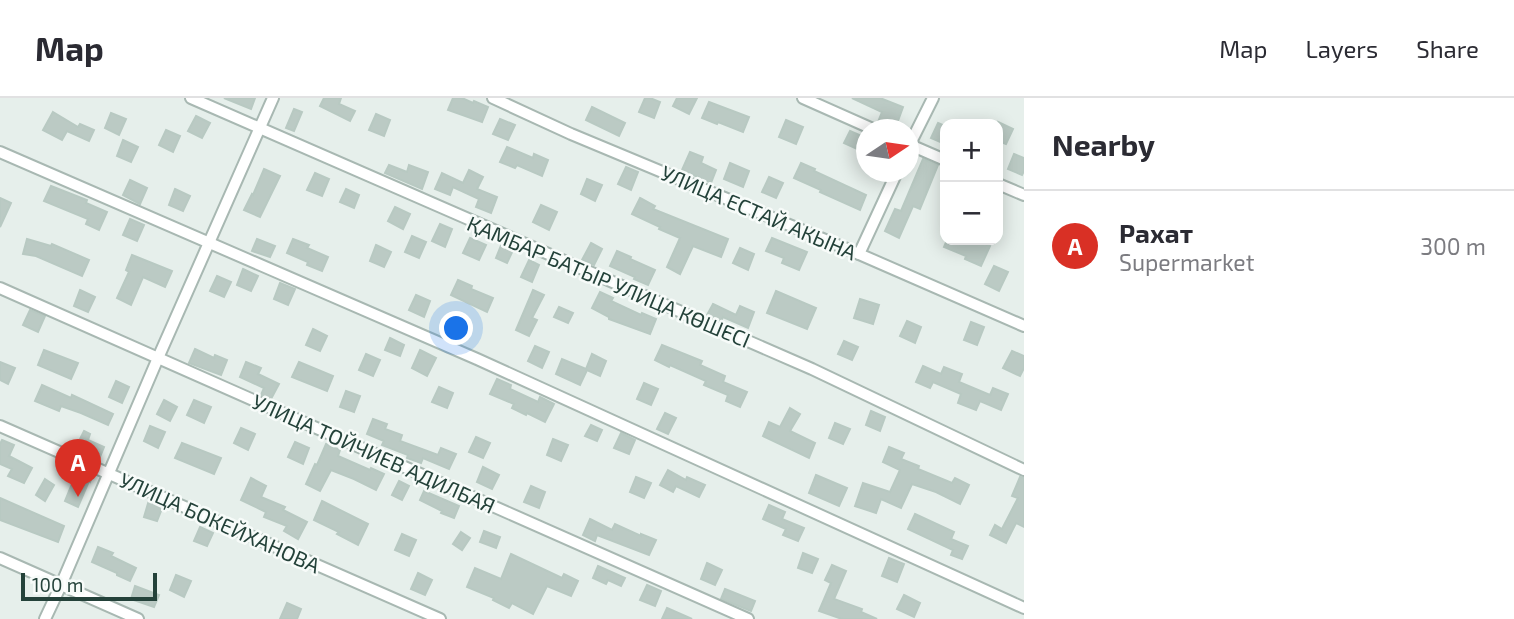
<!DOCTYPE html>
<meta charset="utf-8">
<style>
body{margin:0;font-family:"Exo 2",sans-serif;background:#f7f7f7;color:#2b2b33}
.controls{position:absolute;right:21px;top:21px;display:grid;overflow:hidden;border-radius:14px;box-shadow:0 4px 18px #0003}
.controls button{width:63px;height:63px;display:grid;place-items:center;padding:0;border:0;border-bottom:2px solid #e1e1e2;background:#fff;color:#2b2b33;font:35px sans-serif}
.compass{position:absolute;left:856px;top:21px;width:63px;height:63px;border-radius:50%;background:#fff;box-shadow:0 4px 18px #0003;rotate:77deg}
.scale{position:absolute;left:21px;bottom:18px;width:136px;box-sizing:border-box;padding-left:7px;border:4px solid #24423a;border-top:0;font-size:19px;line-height:24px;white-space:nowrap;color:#24423a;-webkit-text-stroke:5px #f7fbf9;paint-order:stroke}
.you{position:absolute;left:457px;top:231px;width:24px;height:24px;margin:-18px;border:5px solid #fff;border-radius:50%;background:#1a73e8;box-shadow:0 0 0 10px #1a73e833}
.badge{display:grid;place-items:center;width:46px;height:46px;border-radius:50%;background:#d93025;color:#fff;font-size:23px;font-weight:700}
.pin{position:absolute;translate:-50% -58px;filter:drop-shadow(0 2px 4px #0008)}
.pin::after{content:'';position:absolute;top:37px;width:24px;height:21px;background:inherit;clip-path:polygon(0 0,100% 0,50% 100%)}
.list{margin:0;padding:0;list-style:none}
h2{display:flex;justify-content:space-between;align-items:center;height:91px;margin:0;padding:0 28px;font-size:30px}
h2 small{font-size:23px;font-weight:400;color:#7c7c81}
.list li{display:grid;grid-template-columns:46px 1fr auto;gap:21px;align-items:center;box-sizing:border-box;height:112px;padding:0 28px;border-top:2px solid #e1e1e2}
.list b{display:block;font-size:26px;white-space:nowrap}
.list p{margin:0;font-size:23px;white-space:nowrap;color:#7c7c81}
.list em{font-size:23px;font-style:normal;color:#7c7c81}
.map{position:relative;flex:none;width:1024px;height:521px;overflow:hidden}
header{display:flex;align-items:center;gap:42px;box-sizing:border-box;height:98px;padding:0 35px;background:#fff;border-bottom:2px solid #e1e1e2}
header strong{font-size:33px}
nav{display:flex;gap:38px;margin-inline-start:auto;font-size:24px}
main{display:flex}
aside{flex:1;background:#fff}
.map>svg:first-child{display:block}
.building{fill:#bbcac4;stroke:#b8c9c2;stroke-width:2}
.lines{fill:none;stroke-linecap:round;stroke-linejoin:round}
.minor-casing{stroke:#a8b8b2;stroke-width:14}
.minor{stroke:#fff;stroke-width:10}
.labels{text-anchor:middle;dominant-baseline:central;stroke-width:5;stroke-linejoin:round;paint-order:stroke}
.street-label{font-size:21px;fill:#24423a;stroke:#f7fbf9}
</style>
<header>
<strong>Map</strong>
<nav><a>Map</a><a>Layers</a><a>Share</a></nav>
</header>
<main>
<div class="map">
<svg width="1024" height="521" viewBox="0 0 1024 521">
<rect width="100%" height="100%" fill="#e6efeb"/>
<!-- building -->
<g class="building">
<path d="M 224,0 L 255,0 L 251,11 Z"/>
<path d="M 324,0 L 341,0 L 339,6 L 355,13 L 350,23 L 320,8 Z"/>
<path d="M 453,0 L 462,0 L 473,5 L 474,3 L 488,9 L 482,24 L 448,12 Z"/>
<path d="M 645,0 L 650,0 L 660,4 L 654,20 L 639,14 Z"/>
<path d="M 677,0 L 697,0 L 689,16 L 673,8 Z"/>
<path d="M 852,0 L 880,0 L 903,9 L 895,31 L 878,24 L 882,14 Z"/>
<path d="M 709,4 L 749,19 L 743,34 L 718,24 L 717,26 L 702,20 Z"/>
<path d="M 592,9 L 625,25 L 619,38 L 586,22 Z"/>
<path d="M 294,11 L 302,14 L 294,33 L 286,30 Z"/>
<path d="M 53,14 L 78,29 L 80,26 L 94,32 L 89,43 L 67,33 L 62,42 L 43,32 Z"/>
<path d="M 111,15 L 126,21 L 119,37 L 105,30 Z"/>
<path d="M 376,16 L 390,22 L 384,38 L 369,32 Z"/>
<path d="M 196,18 L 210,25 L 202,40 L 188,33 Z"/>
<path d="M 500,21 L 515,27 L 508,42 L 493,36 Z"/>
<path d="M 786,22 L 803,29 L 796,46 L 779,39 Z"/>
<path d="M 998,24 L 1013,31 L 1006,46 L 998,43 Z"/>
<path d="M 938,25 L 945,28 L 945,46 L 931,40 Z"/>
<path d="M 166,32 L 180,38 L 173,54 L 159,47 Z"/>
<path d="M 850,33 L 866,40 L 866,55 L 844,45 Z"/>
<path d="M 123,42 L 138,49 L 131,64 L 117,58 Z"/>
<path d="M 507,49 L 533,60 L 534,56 L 548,62 L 542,78 L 517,67 L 515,70 L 500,64 Z"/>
<path d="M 690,54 L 703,59 L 701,65 L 716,72 L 711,85 L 682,72 Z"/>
<path d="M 1014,56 L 1024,60 L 1024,73 L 1022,77 L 1008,71 Z"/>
<path d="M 923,61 L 938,67 L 920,111 L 913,108 L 899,140 L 885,133 L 895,111 L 901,113 Z"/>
<path d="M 730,65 L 749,73 L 743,89 L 724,81 Z"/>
<path d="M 801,65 L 815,71 L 814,73 L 866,97 L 860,112 L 820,94 L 821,92 L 794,80 Z"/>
<path d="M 389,67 L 407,74 L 409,67 L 428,74 L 422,91 L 385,75 Z"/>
<path d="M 626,69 L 638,74 L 631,92 L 618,86 Z"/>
<path d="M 264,71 L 280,78 L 260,119 L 244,112 L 252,96 L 253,97 Z"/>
<path d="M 469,72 L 483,79 L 477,91 L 497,99 L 491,115 L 476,109 L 479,101 L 453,89 L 450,97 L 435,91 L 442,75 L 463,85 Z"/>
<path d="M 315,75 L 329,81 L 322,98 L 307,92 Z"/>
<path d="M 769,79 L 783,85 L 776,100 L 762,94 Z"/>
<path d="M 587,81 L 602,87 L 595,103 L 581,96 Z"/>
<path d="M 130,82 L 147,90 L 140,106 L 123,97 Z"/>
<path d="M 51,88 L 87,102 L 86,105 L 107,114 L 99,132 L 86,126 L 88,121 L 44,103 Z"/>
<path d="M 175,91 L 190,98 L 183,113 L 169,107 Z"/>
<path d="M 346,91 L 359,97 L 354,110 L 340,104 Z"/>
<path d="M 0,100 L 11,105 L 0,129 Z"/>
<path d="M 640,100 L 655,108 L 653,111 L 728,141 L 721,159 L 693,148 L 680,176 L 667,169 L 680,140 L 659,131 L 660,129 L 632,116 Z"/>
<path d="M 541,107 L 557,114 L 549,132 L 533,124 Z"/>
<path d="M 395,109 L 410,116 L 403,131 L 388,123 Z"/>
<path d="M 130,121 L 144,127 L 137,143 L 123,137 Z"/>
<path d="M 440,126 L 452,131 L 445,149 L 432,143 Z"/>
<path d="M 412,138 L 426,144 L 419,160 L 405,154 Z"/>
<path d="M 470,140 L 486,147 L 479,162 L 463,155 Z"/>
<path d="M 772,140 L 807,154 L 799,172 L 782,165 L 784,160 L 766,153 Z"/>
<path d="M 27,141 L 51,148 L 52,146 L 89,162 L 82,178 L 36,158 L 23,156 Z"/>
<path d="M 257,141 L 275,148 L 270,159 L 252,153 Z"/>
<path d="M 293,141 L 309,147 L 307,150 L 328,159 L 322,173 L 307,167 L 308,164 L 287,155 Z"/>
<path d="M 947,142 L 976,142 L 990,148 L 981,168 L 965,161 L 966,158 L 944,149 Z"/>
<path d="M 502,145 L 514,150 L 507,165 L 496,160 Z"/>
<path d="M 591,145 L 602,151 L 594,167 L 582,162 Z"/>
<path d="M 376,147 L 391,154 L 384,169 L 370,163 Z"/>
<path d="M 740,150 L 754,156 L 748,172 L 733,165 Z"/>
<path d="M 617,153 L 631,159 L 630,161 L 655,172 L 648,187 L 634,181 L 635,179 L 610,168 Z"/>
<path d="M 132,157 L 172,173 L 165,189 L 143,179 L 131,207 L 117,200 L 129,174 L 126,172 Z"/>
<path d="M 529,162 L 539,167 L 532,184 L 521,179 Z"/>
<path d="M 994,168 L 1008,174 L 999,193 L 985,186 Z"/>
<path d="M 243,171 L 258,178 L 251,193 L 237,187 Z"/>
<path d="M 217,178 L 231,184 L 224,199 L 210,193 Z"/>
<path d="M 458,182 L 472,188 L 471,191 L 493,200 L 487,214 L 451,197 Z"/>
<path d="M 280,185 L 295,191 L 288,207 L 274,201 Z"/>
<path d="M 80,192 L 95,199 L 88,214 L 74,208 Z"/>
<path d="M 533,192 L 544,197 L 532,220 L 537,222 L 529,238 L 516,232 Z"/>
<path d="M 776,193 L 816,210 L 807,231 L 767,215 Z"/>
<path d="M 600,194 L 613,200 L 611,203 L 641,217 L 642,215 L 656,221 L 650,236 L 609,221 L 609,219 L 592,210 Z"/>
<path d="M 416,197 L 430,203 L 424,219 L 409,212 Z"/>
<path d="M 860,201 L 879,207 L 873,226 L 854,220 Z"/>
<path d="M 713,206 L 736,217 L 740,208 L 754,214 L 748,230 L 723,219 L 721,223 L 707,217 Z"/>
<path d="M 559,209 L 573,215 L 568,225 L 554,219 Z"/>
<path d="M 30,212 L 45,218 L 38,234 L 23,227 Z"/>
<path d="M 907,223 L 921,229 L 915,245 L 900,238 Z"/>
<path d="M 971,224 L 984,229 L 977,247 L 964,242 Z"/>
<path d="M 313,231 L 327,238 L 320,253 L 306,247 Z"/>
<path d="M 390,240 L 404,247 L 400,258 L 385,252 Z"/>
<path d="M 844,243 L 858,249 L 852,262 L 838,256 Z"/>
<path d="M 662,247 L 702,263 L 700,267 L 725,278 L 723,284 L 747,294 L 740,309 L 726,303 L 728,297 L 704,287 L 706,283 L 670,267 L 669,269 L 655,262 Z"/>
<path d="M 535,248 L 549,254 L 542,270 L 528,263 Z"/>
<path d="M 195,251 L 214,260 L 215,257 L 227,262 L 221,277 L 189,265 Z"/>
<path d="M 44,252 L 78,265 L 71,281 L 38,267 Z"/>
<path d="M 420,252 L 436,260 L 427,278 L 412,270 Z"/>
<path d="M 1012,253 L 1024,258 L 1024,270 L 1020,278 L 1003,270 Z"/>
<path d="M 366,256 L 380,262 L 373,278 L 359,272 Z"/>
<path d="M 592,256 L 606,263 L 600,278 L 587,272 L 580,287 L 556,276 L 562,261 L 586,271 Z"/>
<path d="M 0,264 L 15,270 L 8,286 L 0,282 Z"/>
<path d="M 246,264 L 261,270 L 258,276 L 279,286 L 271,301 L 261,297 L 264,290 L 240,279 Z"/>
<path d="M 299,264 L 333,278 L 327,293 L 292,279 Z"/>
<path d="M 923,268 L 941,276 L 944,269 L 962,276 L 959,284 L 990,297 L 993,290 L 1008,296 L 1001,312 L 980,303 L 976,312 L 958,305 L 961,296 L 933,284 L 930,290 L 916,284 Z"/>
<path d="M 497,281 L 511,287 L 510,291 L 538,304 L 540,299 L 554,306 L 545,324 L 527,315 L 526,317 L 512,310 L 514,306 L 490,296 Z"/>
<path d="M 116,283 L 129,289 L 122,305 L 109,299 Z"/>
<path d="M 644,285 L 658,291 L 651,307 L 637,301 Z"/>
<path d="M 42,287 L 71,300 L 72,297 L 85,303 L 113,316 L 108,327 L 81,315 L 61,308 L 59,313 L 35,303 Z"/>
<path d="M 439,289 L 453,295 L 447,310 L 432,304 Z"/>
<path d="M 346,293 L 360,298 L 354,314 L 340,309 Z"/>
<path d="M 164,302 L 177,309 L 170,323 L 157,316 Z"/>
<path d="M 194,302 L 211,309 L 204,325 L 187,317 Z"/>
<path d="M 790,310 L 800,316 L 790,333 L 815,345 L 809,360 L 763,338 L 769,324 L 780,329 Z"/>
<path d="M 871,313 L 885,319 L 880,333 L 866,327 Z"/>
<path d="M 665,315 L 676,320 L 668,336 L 657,331 Z"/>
<path d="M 373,321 L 387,326 L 385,331 L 402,337 L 400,343 L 438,357 L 441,350 L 456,356 L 449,371 L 423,360 L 421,365 L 407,360 L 408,357 L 382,347 L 384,343 L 367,336 Z"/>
<path d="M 835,325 L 850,331 L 843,346 L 829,340 Z"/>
<path d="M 591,327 L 602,332 L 597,343 L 585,338 Z"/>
<path d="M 150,328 L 165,334 L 158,350 L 144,343 Z"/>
<path d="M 241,330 L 255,336 L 248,352 L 234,345 Z"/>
<path d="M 84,333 L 90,336 L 88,342 L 104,349 L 100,359 L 76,349 Z"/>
<path d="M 621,335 L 635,342 L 629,356 L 614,350 Z"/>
<path d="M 476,339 L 490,345 L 483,360 L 469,354 Z"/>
<path d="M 553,341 L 568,347 L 561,363 L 547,357 Z"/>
<path d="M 2,342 L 14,347 L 9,358 L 32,370 L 24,385 L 8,378 L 12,371 L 0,366 L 0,346 Z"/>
<path d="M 295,344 L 309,350 L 303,366 L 288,359 Z"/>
<path d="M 182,345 L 221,360 L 214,376 L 175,360 Z"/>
<path d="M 326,346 L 340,352 L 338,358 L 370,372 L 371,370 L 384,376 L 376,392 L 354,381 L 331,372 L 320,393 L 306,386 L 315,366 L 317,367 Z"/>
<path d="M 889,349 L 904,355 L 901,361 L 919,368 L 918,371 L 952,385 L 955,380 L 969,387 L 960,406 L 936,394 L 912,386 L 901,410 L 881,401 L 876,415 L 855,408 L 863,385 L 890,394 L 900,372 L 883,364 Z"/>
<path d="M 483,369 L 499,377 L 492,391 L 477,384 Z"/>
<path d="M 78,371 L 93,377 L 90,384 L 89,383 L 78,409 L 65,403 Z"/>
<path d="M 668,372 L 686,382 L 687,379 L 705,387 L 699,399 L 676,388 L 673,394 L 660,387 Z"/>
<path d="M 816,377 L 847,390 L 839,408 L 809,395 Z"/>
<path d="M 636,379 L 651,385 L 644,400 L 630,394 Z"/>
<path d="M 1020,379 L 1024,380 L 1024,429 L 1016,425 L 1006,445 L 990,437 L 995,427 L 1002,431 L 1018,400 L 1012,398 Z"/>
<path d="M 251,380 L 266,388 L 261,399 L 285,409 L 283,412 L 307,424 L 298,441 L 284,433 L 287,428 L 264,419 L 266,414 L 241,402 Z"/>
<path d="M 45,381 L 54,387 L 45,403 L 36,397 Z"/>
<path d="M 399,383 L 409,388 L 402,402 L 392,397 Z"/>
<path d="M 531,388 L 545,394 L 539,410 L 524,404 Z"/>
<path d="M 424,393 L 459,408 L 454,420 L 441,415 L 442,413 L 420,402 Z"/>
<path d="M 0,400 L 64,428 L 58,444 L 0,422 Z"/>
<path d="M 149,402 L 163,408 L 157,423 L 144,419 Z"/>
<path d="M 322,403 L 368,426 L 358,447 L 337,436 L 339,434 L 314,422 Z"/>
<path d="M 769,407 L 785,414 L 782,421 L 804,430 L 798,443 L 783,437 L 786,431 L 763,421 Z"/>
<path d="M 915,416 L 954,434 L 951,441 L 968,448 L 962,461 L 951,457 L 953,452 L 908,431 Z"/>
<path d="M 590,421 L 612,432 L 615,426 L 641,438 L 641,436 L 656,442 L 649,457 L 597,437 L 595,443 L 583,437 Z"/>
<path d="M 200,429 L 213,435 L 207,448 L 194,443 Z"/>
<path d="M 484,433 L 500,439 L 496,450 L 480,444 Z"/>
<path d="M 461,434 L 470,440 L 462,452 L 453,446 Z"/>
<path d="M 402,436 L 416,442 L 409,458 L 395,452 Z"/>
<path d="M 98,449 L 113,455 L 111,458 L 136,470 L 130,483 L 117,477 L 117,475 L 92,464 Z"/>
<path d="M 803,455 L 818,461 L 812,475 L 798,470 Z"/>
<path d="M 511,456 L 562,480 L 564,476 L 578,483 L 571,498 L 547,488 L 533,516 L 512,505 L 509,510 L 493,502 L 494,500 L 467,489 L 475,470 L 501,481 Z"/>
<path d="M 889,460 L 904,466 L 897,484 L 882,478 Z"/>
<path d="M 707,465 L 722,472 L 715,487 L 701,481 Z"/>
<path d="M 832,467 L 846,473 L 834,501 L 862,511 L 861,514 L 877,521 L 842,521 L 819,513 L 831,485 L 825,482 Z"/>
<path d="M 598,468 L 625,480 L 621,488 L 608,482 L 606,486 L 593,480 Z"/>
<path d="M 418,475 L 432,482 L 425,497 L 411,491 Z"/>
<path d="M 176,477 L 191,483 L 184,499 L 170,492 Z"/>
<path d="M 647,487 L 661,493 L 655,508 L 640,502 Z"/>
<path d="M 135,488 L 159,497 L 154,509 L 131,501 Z"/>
<path d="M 725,491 L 755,503 L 751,513 L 721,501 Z"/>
<path d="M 904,497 L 920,505 L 914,519 L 897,511 Z"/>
<path d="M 287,505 L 301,511 L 297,521 L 280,521 Z"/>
<path d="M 667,510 L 692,521 L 662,521 Z"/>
</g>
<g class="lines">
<defs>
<g id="minor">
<path d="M 191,0 L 812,271 L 1024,372"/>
<path d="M 493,0 L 571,36 L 859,156 L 1024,228"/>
<path d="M 803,0 L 875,32"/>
<path d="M 908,46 L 945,62"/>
<path d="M 908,50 L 933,0"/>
<path d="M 0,54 L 477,261 L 1024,510"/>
<path d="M 998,86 L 1024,97"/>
<path d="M 859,156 L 897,74"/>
<path d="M 0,190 L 748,521"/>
<path d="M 0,328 L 440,521"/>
<path d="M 0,460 L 138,521"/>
<path d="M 45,521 L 61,487 L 158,260 L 273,0"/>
</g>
</defs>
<!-- minor casing -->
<use href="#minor" class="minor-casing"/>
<!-- minor -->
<use href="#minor" class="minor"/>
</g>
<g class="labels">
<!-- street labels -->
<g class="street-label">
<text transform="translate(759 114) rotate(23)">УЛИЦА ЕСТАЙ АКЫНА</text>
<text transform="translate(609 183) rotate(23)">ҚАМБАР БАТЫР УЛИЦА КӨШЕСІ</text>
<text transform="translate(374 355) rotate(24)">УЛИЦА ТОЙЧИЕВ АДИЛБАЯ</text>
<text transform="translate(220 424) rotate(24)">УЛИЦА БОКЕЙХАНОВА</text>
</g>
</g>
</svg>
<div class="controls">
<button>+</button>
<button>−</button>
</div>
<svg class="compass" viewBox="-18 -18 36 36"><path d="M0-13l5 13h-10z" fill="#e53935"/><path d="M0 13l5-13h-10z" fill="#7c7c81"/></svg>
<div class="scale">100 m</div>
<div class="you"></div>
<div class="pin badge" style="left:78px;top:399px">A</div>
</div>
<aside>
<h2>Nearby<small></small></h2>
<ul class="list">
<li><span class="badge">A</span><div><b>Рахат</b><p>Supermarket</p></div><em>300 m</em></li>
</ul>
</aside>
</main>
